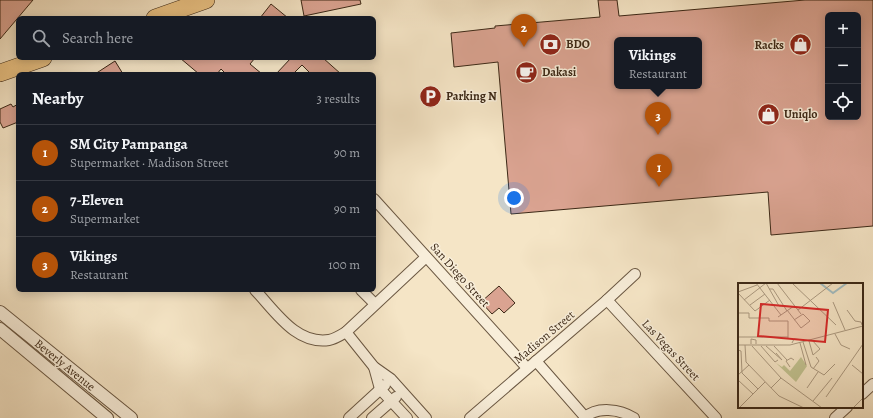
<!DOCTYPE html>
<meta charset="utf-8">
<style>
body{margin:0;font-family:Alegreya,serif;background:#20242c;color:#f1f3f6}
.controls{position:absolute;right:12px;top:12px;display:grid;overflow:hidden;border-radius:6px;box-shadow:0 2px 10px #0003}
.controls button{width:36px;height:36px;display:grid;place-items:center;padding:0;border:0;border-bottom:1px solid #363941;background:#171b24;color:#f1f3f6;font:20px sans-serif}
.you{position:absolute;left:514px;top:198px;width:14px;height:14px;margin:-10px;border:3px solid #fff;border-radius:50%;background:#1a73e8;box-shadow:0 0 0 6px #1a73e833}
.badge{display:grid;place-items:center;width:26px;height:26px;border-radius:50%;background:#b45309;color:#fff;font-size:13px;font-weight:700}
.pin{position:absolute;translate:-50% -33px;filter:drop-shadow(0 1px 2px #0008)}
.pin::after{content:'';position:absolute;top:21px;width:14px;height:12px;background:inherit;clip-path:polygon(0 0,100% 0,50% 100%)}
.popup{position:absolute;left:614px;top:37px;width:88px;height:52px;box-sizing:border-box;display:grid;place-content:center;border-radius:6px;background:#171b24;filter:drop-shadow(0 1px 3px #0005);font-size:13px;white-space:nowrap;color:#9ea1a6}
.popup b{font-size:15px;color:#f1f3f6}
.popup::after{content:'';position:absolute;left:50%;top:100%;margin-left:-8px;border:8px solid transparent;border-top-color:#171b24}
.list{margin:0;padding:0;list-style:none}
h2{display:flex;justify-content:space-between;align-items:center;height:52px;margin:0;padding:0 16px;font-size:17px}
h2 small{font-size:13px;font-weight:400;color:#9ea1a6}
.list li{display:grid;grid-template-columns:26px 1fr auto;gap:12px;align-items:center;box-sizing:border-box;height:56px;padding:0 16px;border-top:1px solid #363941}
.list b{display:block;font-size:15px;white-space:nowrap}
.list p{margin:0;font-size:13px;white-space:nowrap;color:#9ea1a6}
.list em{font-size:13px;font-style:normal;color:#9ea1a6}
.icon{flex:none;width:22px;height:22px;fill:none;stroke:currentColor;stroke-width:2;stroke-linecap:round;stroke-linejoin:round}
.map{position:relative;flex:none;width:873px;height:418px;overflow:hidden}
.search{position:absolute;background:#171b24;box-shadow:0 2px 10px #0003;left:16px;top:16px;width:360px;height:44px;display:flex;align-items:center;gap:10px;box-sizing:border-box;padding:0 14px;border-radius:6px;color:#9ea1a6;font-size:15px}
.panel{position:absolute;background:#171b24;box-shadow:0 2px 10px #0003;left:16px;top:72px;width:360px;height:220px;border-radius:6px}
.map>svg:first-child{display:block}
.building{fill:#daa391;stroke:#3c2816;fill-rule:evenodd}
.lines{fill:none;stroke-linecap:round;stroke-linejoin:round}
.minor-casing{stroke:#6a5742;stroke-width:12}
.tertiary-casing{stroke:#6a5742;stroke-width:14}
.trunk-casing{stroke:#3c2816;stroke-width:18}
.minor{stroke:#f8eeda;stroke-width:10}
.tertiary{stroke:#f8eeda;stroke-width:12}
.trunk{stroke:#eac283;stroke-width:17}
.labels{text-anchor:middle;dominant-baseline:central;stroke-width:3;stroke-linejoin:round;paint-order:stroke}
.poi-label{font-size:12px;font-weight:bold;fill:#3c2816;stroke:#f8eeda;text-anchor:start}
.street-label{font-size:12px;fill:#3c2816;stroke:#f8eeda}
.inset-river{fill:none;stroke:#a2bcc0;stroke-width:2}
.inset-road{fill:none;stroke:#ab9980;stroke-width:1}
.view{fill:#d62828;fill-opacity:0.15;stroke:#d62828;stroke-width:2}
.inset-edge{fill:none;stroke:#3c2816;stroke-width:2}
</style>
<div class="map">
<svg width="873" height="418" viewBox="0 0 873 418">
<rect width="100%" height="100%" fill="#f5e5c6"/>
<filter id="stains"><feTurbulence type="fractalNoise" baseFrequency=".005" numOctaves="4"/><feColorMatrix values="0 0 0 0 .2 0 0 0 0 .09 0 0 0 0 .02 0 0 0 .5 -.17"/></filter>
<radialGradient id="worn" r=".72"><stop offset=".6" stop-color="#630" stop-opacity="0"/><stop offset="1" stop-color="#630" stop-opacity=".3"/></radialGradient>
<!-- building -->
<g class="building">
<path d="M 0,0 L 33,0 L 0,39 Z"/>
<path d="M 301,0 L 360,0 L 361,4 L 304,16 Z"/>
<path d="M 598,0 L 617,0 L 619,16 L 805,0 L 873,0 L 873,226 L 771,235 L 768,192 L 511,214 L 498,62 L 454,67 L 451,33 L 495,28 L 495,26 L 600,17 ZM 828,15 L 858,15 L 858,117 L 828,117 ZM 617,40 L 699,40 L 699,86 L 617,86 Z"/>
<path d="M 271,4 L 288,18 L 260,18 Z"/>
<path d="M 180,58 L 255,58 L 250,64 L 262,74 L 226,74 L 221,69 L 217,74 L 199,74 Z"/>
<path d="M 291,58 L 323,58 L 341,74 L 311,74 L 302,65 L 293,74 L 276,74 Z"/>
<path d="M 115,61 L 123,74 L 95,74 Z"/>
<path d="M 11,104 L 13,107 L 18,104 L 18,122 L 3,128 L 0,122 L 0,109 Z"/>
<path d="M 499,286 L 515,303 L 504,313 L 499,308 L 492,314 L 481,302 Z"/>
</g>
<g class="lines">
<defs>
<g id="minor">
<path d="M 374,199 L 527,368"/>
<path d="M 255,290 C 275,311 296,345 329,340 C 335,339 341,335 346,332 L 426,257"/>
<path d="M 361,290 L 375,304"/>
<path d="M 607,300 L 716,418"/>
<path d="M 346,332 L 374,367 L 391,379 L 426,418"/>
<path d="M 536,361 L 585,417"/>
<path d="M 374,367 L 380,389 L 407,418"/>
<path d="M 862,394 L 873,384"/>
<path d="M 349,418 L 385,385"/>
<path d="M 372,418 L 396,397"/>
<path d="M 470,418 L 607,300 L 635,274"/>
<path d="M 584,418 C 597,406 620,409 634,418"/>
<path d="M 835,418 L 847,407"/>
</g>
<g id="tertiary">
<path d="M 0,312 L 131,418"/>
<path d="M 0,329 L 107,418"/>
</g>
<g id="trunk">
<path d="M 155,18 L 206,0"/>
<path d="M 0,73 L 43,58"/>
</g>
</defs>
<!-- minor casing -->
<use href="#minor" class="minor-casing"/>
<!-- tertiary casing -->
<use href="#tertiary" class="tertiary-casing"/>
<!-- trunk casing -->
<use href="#trunk" class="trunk-casing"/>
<!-- minor -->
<use href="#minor" class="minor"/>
<!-- tertiary -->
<use href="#tertiary" class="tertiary"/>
<!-- trunk -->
<use href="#trunk" class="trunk"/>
</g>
<!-- icons -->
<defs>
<symbol id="bank-disc" viewBox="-11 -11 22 22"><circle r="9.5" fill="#8f2418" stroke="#f8eeda"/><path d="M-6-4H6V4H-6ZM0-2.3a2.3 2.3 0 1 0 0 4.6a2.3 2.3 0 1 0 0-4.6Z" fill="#fff"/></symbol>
<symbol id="shop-disc" viewBox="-11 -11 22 22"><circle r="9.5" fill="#8f2418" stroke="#f8eeda"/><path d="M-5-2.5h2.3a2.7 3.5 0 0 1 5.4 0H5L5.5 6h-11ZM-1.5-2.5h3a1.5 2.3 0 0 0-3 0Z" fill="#fff"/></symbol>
<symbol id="cafe-disc" viewBox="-11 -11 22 22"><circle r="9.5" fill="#8f2418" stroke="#f8eeda"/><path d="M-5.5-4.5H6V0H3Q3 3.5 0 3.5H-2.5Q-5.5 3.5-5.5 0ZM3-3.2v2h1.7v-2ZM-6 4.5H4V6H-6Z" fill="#fff"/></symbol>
<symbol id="parking-disc" viewBox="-11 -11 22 22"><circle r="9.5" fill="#8f2418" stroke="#f8eeda"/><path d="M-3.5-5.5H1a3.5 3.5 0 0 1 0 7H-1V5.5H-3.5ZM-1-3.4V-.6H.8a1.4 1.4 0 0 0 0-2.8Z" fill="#fff"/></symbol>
</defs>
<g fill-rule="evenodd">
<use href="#bank-disc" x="538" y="32" width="25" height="25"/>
<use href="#shop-disc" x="788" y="32" width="25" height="25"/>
<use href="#cafe-disc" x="514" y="60" width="25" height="25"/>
<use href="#parking-disc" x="418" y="84" width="25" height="25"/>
<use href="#shop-disc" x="756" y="102" width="25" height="25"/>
</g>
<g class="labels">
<!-- poi labels -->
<g class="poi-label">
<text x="566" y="44">BDO</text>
<text x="784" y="45" text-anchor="end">Racks</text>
<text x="542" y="72">Dakasi</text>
<text x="446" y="96">Parking N</text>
<text x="784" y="114">Uniqlo</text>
</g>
<!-- street labels -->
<g class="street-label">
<text transform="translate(460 275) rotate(48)">San Diego Street</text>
<text transform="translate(544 337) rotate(-40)">Madison Street</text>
<text transform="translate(671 350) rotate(47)">Las Vegas Street</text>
<text transform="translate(65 365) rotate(39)">Beverly Avenue</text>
</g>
</g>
<!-- overview -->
<g transform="translate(738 283)">
<rect width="125" height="125" fill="#f5e5c6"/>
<path d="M 63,74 L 69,83 L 58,99 L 38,80 L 44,84 L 46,82 L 52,88 Z" fill="#c2c391"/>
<path class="inset-river" d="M 82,0 L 95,10 L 109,0"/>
<path class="inset-road" d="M 18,0 L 43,32M 39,0 L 63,31M 54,0 L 98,42M 31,6 L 35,6 L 49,28M 0,9 L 19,2M 0,10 L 17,28 L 32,17M 6,17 L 28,0 L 41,23 L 45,23M 95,19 L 107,47M 12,22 L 27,11M 49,27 L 63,45 L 72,38 L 65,31 L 56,37M 60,27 L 95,0M 109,27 L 117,38 L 123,39 L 124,42M 0,30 L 11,30 L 11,35 L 31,35 L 31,38 L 50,38 L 50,55M 40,34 L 56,23M 97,51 L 103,62 L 112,66M 0,54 L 50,54M 74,57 L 82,66 L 75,72M 71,58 L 75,72M 65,59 L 73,84 L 86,92 L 97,81M 54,60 L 56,56 L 66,57M 62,60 L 68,82M 13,61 L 13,56 L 18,57 L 18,61M 0,62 L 52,62 L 125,43M 7,62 L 8,79 L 41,113 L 66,125M 14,63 L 43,95 L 84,125M 23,63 L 37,79 L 40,77M 28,63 L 44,77 L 38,70M 36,63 L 49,77M 0,67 L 3,68 L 4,90 L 20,106M 114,82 L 125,91M 52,84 L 48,78 L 53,75 L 56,77M 75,86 L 81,78 L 78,74M 0,92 L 11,82M 0,97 L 15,111M 33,105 L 43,95M 69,105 L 80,89M 88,114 L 125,61M 75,118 L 94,95M 1,125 L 27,99M 115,125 L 125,115"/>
<path class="view" d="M 23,21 L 90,27 L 87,59 L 20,53 Z"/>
<rect width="125" height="125" class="inset-edge"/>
</g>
<rect width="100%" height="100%" filter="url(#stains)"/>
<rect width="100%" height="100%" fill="url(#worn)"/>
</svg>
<div class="controls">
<button>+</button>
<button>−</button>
<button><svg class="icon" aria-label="locate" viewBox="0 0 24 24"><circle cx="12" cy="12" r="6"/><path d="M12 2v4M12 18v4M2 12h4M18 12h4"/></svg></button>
</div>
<div class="you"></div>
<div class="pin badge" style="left:659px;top:187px">1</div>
<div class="pin badge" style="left:524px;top:47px">2</div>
<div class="pin badge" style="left:658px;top:135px">3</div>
<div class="popup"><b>Vikings</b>Restaurant</div>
<div class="search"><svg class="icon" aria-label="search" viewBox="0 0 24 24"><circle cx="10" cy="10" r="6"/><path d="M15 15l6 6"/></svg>Search here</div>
<section class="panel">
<h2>Nearby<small>3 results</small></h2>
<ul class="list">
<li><span class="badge">1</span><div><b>SM City Pampanga</b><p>Supermarket · Madison Street</p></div><em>90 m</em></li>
<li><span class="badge">2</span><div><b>7-Eleven</b><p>Supermarket</p></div><em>90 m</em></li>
<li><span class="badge">3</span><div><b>Vikings</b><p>Restaurant</p></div><em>100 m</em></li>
</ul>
</section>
</div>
